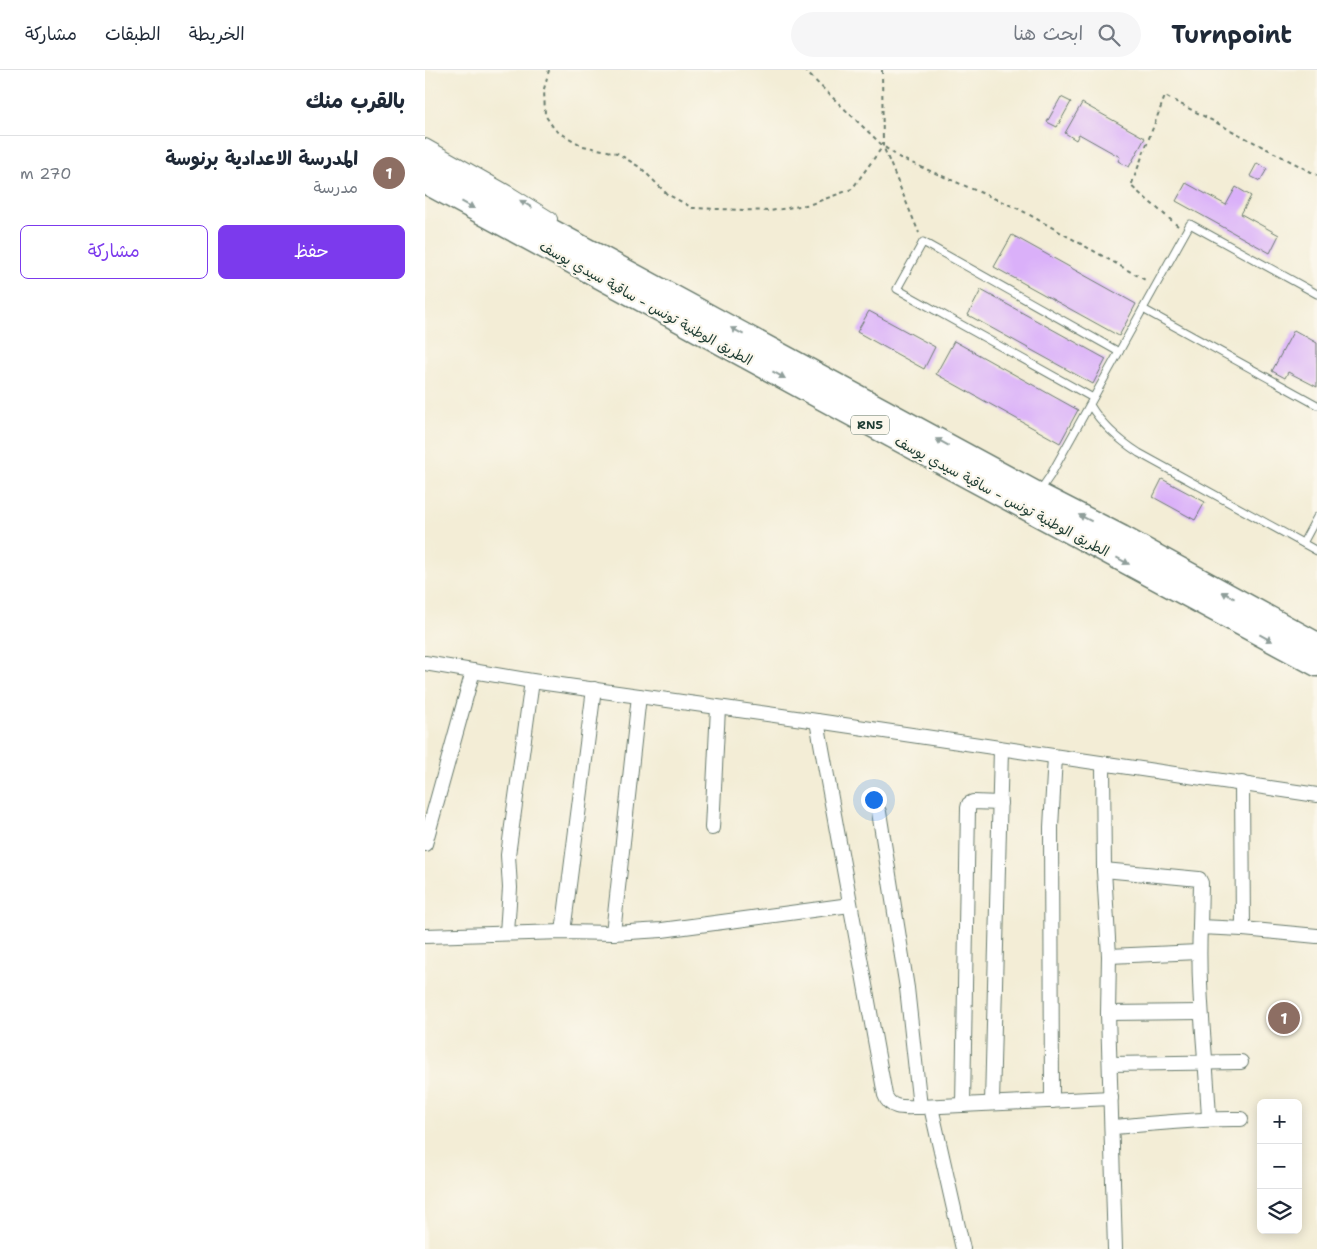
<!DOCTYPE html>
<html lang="ar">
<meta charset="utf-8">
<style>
body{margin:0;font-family:"Shantell Sans","Playpen Sans Arabic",sans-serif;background:#f6f6f7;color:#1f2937;direction:rtl}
.controls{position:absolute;right:15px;bottom:15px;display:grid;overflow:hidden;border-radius:8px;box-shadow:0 2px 12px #0003}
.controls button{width:45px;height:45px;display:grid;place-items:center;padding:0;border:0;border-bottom:1px solid #e0e1e3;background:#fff;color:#1f2937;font:25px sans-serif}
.you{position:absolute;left:448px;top:729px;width:18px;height:18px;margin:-12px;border:4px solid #fff;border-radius:50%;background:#1a73e8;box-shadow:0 0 0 8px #1a73e833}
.badge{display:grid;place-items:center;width:32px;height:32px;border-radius:50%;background:#7c3aed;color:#fff;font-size:16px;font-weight:700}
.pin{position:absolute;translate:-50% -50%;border:2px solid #fff;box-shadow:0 1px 5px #0006}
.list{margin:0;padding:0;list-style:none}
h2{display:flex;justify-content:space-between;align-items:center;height:65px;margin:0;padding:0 20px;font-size:21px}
h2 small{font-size:16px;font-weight:400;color:#747a83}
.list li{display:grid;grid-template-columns:32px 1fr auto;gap:15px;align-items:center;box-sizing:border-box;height:75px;padding:0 20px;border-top:1px solid #e0e1e3}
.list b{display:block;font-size:19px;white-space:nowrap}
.list p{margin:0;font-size:16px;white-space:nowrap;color:#747a83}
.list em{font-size:16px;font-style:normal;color:#747a83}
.actions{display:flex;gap:10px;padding:15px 20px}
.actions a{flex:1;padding:11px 0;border:1px solid #7c3aed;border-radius:8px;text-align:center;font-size:18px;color:#7c3aed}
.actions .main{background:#7c3aed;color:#fff}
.icon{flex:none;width:28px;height:28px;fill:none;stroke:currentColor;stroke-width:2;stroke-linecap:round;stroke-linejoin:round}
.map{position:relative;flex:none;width:892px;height:1179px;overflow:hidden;direction:ltr}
header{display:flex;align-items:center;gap:30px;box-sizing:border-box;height:70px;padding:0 25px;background:#fff;border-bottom:1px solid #e0e1e3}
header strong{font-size:24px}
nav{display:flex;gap:28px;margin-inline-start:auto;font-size:18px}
.search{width:350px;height:45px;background:#f6f6f7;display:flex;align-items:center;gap:12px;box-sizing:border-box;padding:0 18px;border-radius:28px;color:#747a83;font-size:19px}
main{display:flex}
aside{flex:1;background:#fff}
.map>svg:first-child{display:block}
.building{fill:#dab0f9}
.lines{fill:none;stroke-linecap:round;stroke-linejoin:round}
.service-casing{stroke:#697b6d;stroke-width:9}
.minor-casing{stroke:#697b6d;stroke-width:16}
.primary-casing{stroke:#697b6d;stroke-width:25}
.path{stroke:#697b6d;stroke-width:2;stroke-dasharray:4 4;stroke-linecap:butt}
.service{stroke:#fff;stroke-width:7}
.minor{stroke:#fff;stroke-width:14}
.primary{stroke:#fff;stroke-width:22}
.oneway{fill:#8f9e9a}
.labels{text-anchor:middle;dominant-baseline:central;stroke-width:4.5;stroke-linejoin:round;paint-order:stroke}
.shield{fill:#fbf7ec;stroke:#61756b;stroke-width:1}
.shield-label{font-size:12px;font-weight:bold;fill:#1f3d34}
.street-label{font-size:14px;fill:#1f3d34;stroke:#fbf7ec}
</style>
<header>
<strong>Turnpoint</strong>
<div class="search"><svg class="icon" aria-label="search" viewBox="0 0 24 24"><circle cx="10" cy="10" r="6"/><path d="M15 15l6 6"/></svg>ابحث هنا</div>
<nav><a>الخريطة</a><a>الطبقات</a><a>مشاركة</a></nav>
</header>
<main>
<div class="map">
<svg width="892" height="1179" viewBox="0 0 892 1179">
<rect width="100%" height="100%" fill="#fbf7ec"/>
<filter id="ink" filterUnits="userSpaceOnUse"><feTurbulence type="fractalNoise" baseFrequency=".02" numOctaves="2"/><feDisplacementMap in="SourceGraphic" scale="10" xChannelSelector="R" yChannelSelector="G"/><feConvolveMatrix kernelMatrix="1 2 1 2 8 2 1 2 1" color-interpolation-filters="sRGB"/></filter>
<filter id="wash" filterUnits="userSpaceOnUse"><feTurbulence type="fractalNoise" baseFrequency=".0096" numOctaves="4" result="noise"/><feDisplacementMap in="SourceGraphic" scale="20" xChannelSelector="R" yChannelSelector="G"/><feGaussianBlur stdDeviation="1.12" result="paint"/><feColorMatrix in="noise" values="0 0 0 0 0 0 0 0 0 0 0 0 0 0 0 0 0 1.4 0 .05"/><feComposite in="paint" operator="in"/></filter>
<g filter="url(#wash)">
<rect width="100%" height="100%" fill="#f3edd6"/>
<g id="blocks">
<!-- building -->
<g class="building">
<path d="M 636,27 L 646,32 L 632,57 L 622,52 Z"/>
<path d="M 657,33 L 720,68 L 704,97 L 693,91 L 695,87 L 654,64 L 651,70 L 640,63 Z"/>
<path d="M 832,93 L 842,99 L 835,111 L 825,106 Z"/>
<path d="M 761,113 L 801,135 L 811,117 L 826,126 L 816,144 L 854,165 L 845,183 L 751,131 Z"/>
<path d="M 587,165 L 711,234 L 694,266 L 569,197 Z"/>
<path d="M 556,220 L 681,289 L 668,314 L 543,245 Z"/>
<path d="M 444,241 L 510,277 L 499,299 L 432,262 Z"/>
<path d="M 869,260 L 892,273 L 892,317 L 863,302 L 860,308 L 847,301 Z"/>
<path d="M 529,271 L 653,340 L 635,373 L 511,304 Z"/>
<path d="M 737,409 L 780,432 L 770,450 L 728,427 Z"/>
</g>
</g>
</g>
<g filter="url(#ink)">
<use href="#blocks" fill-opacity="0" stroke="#697b6d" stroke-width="1"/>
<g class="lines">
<defs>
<g id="service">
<path d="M 718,239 L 892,335"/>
<path d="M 668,328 L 472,219 L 498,172 L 694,282"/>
<path d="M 665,335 C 677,355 694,370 714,383 L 892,481"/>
<path d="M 614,422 L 625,406 L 765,154 L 892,224"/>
<path d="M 878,473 L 892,447"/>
</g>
<g id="minor">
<path d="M 0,76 L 83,123 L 125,149"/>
<path d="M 0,593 L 107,611 L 392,651 L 892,725"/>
<path d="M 392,651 L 460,1025 C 465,1040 481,1037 495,1037"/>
<path d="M 678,694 L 679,800 L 684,886 L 683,943 L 690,1179"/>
<path d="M 817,713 L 818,859"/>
<path d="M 454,742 L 482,918 L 495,1037 L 686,1028"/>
<path d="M 287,758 L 293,638"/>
<path d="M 0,774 L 48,601"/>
<path d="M 679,800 L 774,809 L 776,813 L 775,857"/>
<path d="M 138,862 L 169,619"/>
<path d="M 82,863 L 85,818 L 83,785 L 107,611"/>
<path d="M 188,863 L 214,626"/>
<path d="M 0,866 L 138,862 L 188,863 L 237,860 L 425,835"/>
<path d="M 684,886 L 774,882"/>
<path d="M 683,943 L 776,942"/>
<path d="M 685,994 L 816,992"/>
<path d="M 627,1031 L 626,757 L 630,687"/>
<path d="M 567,1033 L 576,679"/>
<path d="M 538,1035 L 543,738 L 544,734 L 548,732 L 575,733"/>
<path d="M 506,1037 L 538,1179"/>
<path d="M 784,1048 C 781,984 772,921 775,857 L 818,859 L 892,866"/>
<path d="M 688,1057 C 730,1054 773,1048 816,1049"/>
</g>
<g id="primary">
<path d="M 0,92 L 613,424 L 697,467 L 892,574"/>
<path d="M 0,112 L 422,342 L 892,595"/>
</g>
</defs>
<!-- service casing -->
<use href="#service" class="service-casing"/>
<!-- minor casing -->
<use href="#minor" class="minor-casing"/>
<!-- primary casing -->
<use href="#primary" class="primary-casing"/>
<!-- path -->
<g class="path">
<path d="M 124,0 L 119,19 L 120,45 L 130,60 L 158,76 L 192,83 L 216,98 L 242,124 L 268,138 L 345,141 L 386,134 L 427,119 L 458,76"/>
<path d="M 379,0 L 458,76 L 475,88 L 594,139 L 722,211"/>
<path d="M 457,0 L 458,76 L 494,163"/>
<path d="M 753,156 L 706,116 L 740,26 L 892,105"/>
</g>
<!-- service -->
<use href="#service" class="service"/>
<!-- minor -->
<use href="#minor" class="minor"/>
<!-- primary -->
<use href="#primary" class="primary"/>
</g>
<!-- one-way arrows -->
<defs><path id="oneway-solid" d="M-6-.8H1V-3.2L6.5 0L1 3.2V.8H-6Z" transform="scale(1.25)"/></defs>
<g class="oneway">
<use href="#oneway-solid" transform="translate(101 134) rotate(-149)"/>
<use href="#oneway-solid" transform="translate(43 135) rotate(29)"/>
<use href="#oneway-solid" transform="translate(312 261) rotate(-152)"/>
<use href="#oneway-solid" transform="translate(354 305) rotate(29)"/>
<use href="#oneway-solid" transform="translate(517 372) rotate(-152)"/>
<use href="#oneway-solid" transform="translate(660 448) rotate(-153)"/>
<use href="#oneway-solid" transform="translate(698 491) rotate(28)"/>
<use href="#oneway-solid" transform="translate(803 525) rotate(-151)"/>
<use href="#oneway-solid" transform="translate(841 568) rotate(28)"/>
</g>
</g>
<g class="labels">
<!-- shield labels -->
<rect class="shield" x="426" y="345.5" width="38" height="19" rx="4"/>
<g class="shield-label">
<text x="445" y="355">RN5</text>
</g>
<!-- street labels -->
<g class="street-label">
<text transform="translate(221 233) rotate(29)">الطريق الوطنية تونس - ساقية سيدي يوسف</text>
<text transform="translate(577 426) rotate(28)">الطريق الوطنية تونس - ساقية سيدي يوسف</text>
</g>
</g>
</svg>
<div class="controls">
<button>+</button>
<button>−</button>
<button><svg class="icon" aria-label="layers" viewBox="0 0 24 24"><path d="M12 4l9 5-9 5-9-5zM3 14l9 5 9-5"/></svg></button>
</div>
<div class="you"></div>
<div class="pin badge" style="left:859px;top:948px;background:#8d6e63">1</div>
</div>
<aside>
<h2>بالقرب منك<small></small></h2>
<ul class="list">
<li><span class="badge" style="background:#8d6e63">1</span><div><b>المدرسة الاعدادية برنوسة</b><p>مدرسة</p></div><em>270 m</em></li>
</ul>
<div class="actions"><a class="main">حفظ</a><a>مشاركة</a></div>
</aside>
</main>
